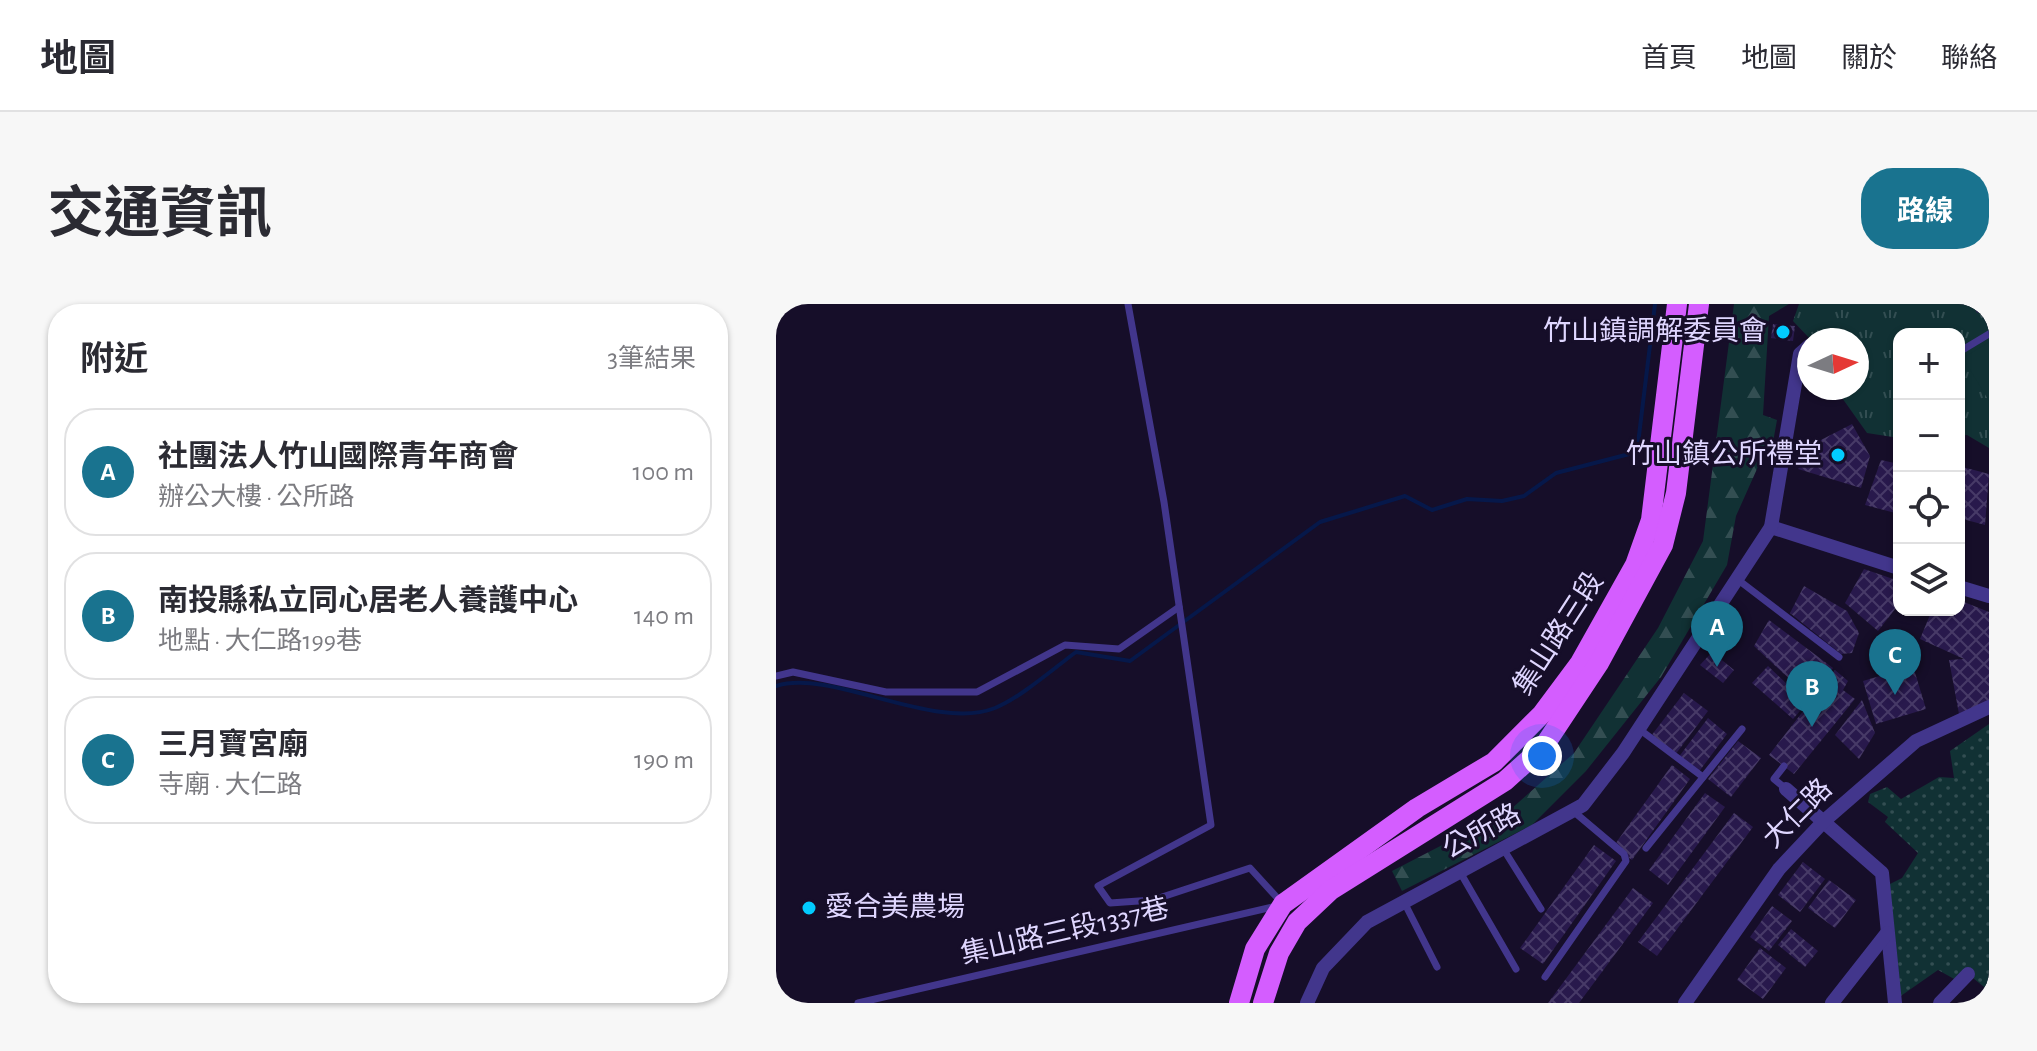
<!DOCTYPE html>
<html lang="zh-TW">
<meta charset="utf-8">
<style>
body{margin:0;font-family:"Alegreya Sans","Noto Sans TC",sans-serif;background:#f7f7f7;color:#2b2b33}
.controls{position:absolute;right:24px;top:24px;display:grid;overflow:hidden;border-radius:16px;box-shadow:0 2px 6px #0004}
.controls button{width:72px;height:72px;display:grid;place-items:center;padding:0;border:0;border-bottom:2px solid #e1e1e2;background:#fff;color:#2b2b33;font:40px sans-serif}
.compass{position:absolute;left:1021px;top:24px;width:72px;height:72px;border-radius:50%;background:#fff;box-shadow:0 2px 6px #0004;rotate:86deg}
.you{position:absolute;left:766px;top:452px;width:28px;height:28px;margin:-20px;border:6px solid #fff;border-radius:50%;background:#1a73e8;box-shadow:0 0 0 12px #1a73e833}
.badge{display:grid;place-items:center;width:52px;height:52px;border-radius:50%;background:#19738f;color:#fff;font-size:26px;font-weight:700}
.pin{position:absolute;translate:-50% -66px;filter:drop-shadow(0 2px 4px #0008)}
.pin::after{content:'';position:absolute;top:42px;width:28px;height:24px;background:inherit;clip-path:polygon(0 0,100% 0,50% 100%)}
.list{margin:0;padding:0;list-style:none}
h2{display:flex;justify-content:space-between;align-items:center;height:104px;margin:0;padding:0 32px;font-size:34px}
h2 small{font-size:26px;font-weight:400;color:#7c7c81}
.list li{display:grid;grid-template-columns:52px 1fr auto;gap:24px;align-items:center;box-sizing:border-box;height:128px;margin:0 16px 16px;padding:0 16px;border:2px solid #e1e1e2;border-radius:32px}
.list b{display:block;font-size:30px;white-space:nowrap}
.list p{margin:0;font-size:26px;white-space:nowrap;color:#7c7c81}
.list em{font-size:26px;font-style:normal;color:#7c7c81}
.icon{flex:none;width:44px;height:44px;fill:none;stroke:currentColor;stroke-width:2;stroke-linecap:round;stroke-linejoin:round}
.map{position:relative;flex:none;width:1213px;height:699px;overflow:hidden;border-radius:32px}
header{display:flex;align-items:center;gap:48px;box-sizing:border-box;height:112px;padding:0 40px;background:#fff;border-bottom:2px solid #e1e1e2}
header strong{font-size:38px}
nav{display:flex;gap:44px;margin-inline-start:auto;font-size:28px}
.intro{display:flex;align-items:center;justify-content:space-between;box-sizing:border-box;height:192px;padding:0 48px}
h1{margin:0;font-size:56px}
.button{padding:20px 36px;border-radius:32px;background:#19738f;color:#fff;font-size:28px;font-weight:700}
main{display:flex;gap:48px;padding:0 48px}
aside{flex:1;background:#fff;border-radius:32px;box-shadow:0 2px 6px #0004}
.map>svg:first-child{display:block}
.grass{fill:url(#grass-dots)}
.forest{fill:url(#forest-firs)}
.park{fill:url(#park-tufts)}
.garden{fill:#113134}
.lines{fill:none;stroke-linecap:round;stroke-linejoin:round}
.stream{stroke:#06184a;stroke-width:4}
.building{fill:url(#building-cross-hatch)}
.service{stroke:#42368c;stroke-width:7}
.minor{stroke:#42368c;stroke-width:14}
.primary{stroke:#d45dff;stroke-width:20}
.poi-dot{fill:#02cbff;stroke:#160e29;stroke-width:3}
.labels{text-anchor:middle;dominant-baseline:central;stroke-width:6;stroke-linejoin:round;paint-order:stroke}
.poi-label{font-size:28px;fill:#dfd6ff;stroke:#160e29;text-anchor:end}
.street-label{font-size:28px;fill:#dfd6ff;stroke:#160e29}
</style>
<header>
<strong>地圖</strong>
<nav><a>首頁</a><a>地圖</a><a>關於</a><a>聯絡</a></nav>
</header>
<div class="intro"><h1>交通資訊</h1><a class="button">路線</a></div>
<main>
<aside>
<h2>附近<small>3筆結果</small></h2>
<ul class="list">
<li><span class="badge">A</span><div><b>社團法人竹山國際青年商會</b><p>辦公大樓 · 公所路</p></div><em>100 m</em></li>
<li><span class="badge">B</span><div><b>南投縣私立同心居老人養護中心</b><p>地點 · 大仁路199巷</p></div><em>140 m</em></li>
<li><span class="badge">C</span><div><b>三月寶宮廟</b><p>寺廟 · 大仁路</p></div><em>190 m</em></li>
</ul>
</aside>
<div class="map">
<svg width="1213" height="699" viewBox="0 0 1213 699">
<defs>
<pattern id="grass-dots" width="8" height="8" patternUnits="userSpaceOnUse" patternTransform="scale(2)"><rect width="8" height="8" fill="#113134"/><path d="M2 2h.1M6 6h.1" fill="none" stroke="#334e52" stroke-width="1.8" stroke-linecap="round"/></pattern>
<pattern id="forest-firs" width="22" height="20" patternUnits="userSpaceOnUse" patternTransform="scale(2)"><rect width="22" height="20" fill="#113134"/><path d="M5 1l3.5 6h-7zM16 11l3.5 6h-7z" fill="#334e52"/></pattern>
<pattern id="park-tufts" width="24" height="20" patternUnits="userSpaceOnUse" patternTransform="scale(2)"><rect width="24" height="20" fill="#113134"/><path d="M3 7l-1-3M5 7V3M7 7l1-3M15 17l-1-3M17 17v-4M19 17l1-3" fill="none" stroke="#334e52"/></pattern>
<pattern id="building-cross-hatch" width="8" height="8" patternUnits="userSpaceOnUse" patternTransform="scale(2)"><rect width="8" height="8" fill="#28194c"/><path d="M0 0l8 8M0 8l8-8" fill="none" stroke="#473a67"/></pattern>
</defs>
<rect width="100%" height="100%" fill="#160e29"/>
<!-- grass -->
<path class="grass" d="M 1213,420 L 1213,687 L 1192,670 L 1180,676 L 1162,666 L 1119,696 L 1110,582 L 1126,574 L 1142,549 L 1109,518 L 1112,513 L 1092,498 L 1094,490 L 1111,483 L 1125,495 L 1163,473 L 1178,474 L 1174,447 Z"/>
<!-- forest -->
<path class="forest" d="M 958,0 L 1013,0 L 993,12 L 987,111 L 1001,116 L 995,149 L 985,156 L 960,212 L 951,261 L 885,373 L 810,467 L 756,521 L 626,587 L 616,567 L 734,506 L 798,449 L 882,324 L 927,237 Z"/>
<!-- park -->
<path class="park" d="M 1023,0 L 1213,0 L 1213,144 L 1191,131 L 1183,132 L 1183,30 L 1123,30 L 1123,134 L 1091,129 L 1059,84 L 1081,84 L 1081,36 L 1035,36 L 1017,17 Z"/>
<!-- garden -->
<path class="garden" d="M 1213,38 L 1213,97 L 1187,54 Z"/>
<g class="lines">
<!-- stream -->
<path class="stream" d="M 0,382 C 55,364 158,428 219,404 C 244,394 277,365 300,348 L 354,357 L 544,218 L 629,192 L 656,206 L 691,195 L 726,197 L 748,192 L 780,169 L 861,148 L 879,0"/>
</g>
<!-- building -->
<g class="building">
<path d="M 1197,0 L 1209,0 L 1211,4 L 1201,9 Z"/>
<path d="M 997,20 L 1019,22 L 1017,37 L 995,34 Z"/>
<path d="M 1076,120 L 1094,152 L 1085,184 L 1022,165 L 1043,137 Z"/>
<path d="M 1105,156 L 1123,160 L 1123,210 L 1089,201 Z"/>
<path d="M 1183,162 L 1213,170 L 1209,221 L 1183,214 Z"/>
<path d="M 1088,265 L 1123,277 L 1123,300 L 1102,327 L 1069,299 Z"/>
<path d="M 1028,282 L 1071,307 L 1083,329 L 1076,349 L 1065,350 L 1014,309 Z"/>
<path d="M 1183,296 L 1213,308 L 1213,400 L 1183,410 L 1173,356 L 1188,355 L 1144,335 L 1156,306 L 1183,306 Z"/>
<path d="M 993,316 L 1057,364 L 1035,395 L 978,342 Z"/>
<path d="M 936,348 L 958,366 L 947,379 L 924,361 Z"/>
<path d="M 992,362 L 1031,399 L 1017,415 L 976,379 Z"/>
<path d="M 1137,362 L 1150,405 L 1100,420 L 1087,377 Z"/>
<path d="M 1059,366 L 1072,377 L 1067,386 L 1079,395 L 1018,470 L 993,451 Z"/>
<path d="M 908,389 L 932,407 L 899,451 L 875,432 Z"/>
<path d="M 1086,396 L 1099,429 L 1083,455 L 1059,431 Z"/>
<path d="M 932,414 L 951,430 L 922,469 L 902,454 Z"/>
<path d="M 962,437 L 985,454 L 955,493 L 932,475 Z"/>
<path d="M 896,461 L 914,475 L 856,556 L 837,543 Z"/>
<path d="M 929,489 L 949,503 L 892,581 L 873,566 Z"/>
<path d="M 958,509 L 977,523 L 881,652 L 862,638 Z"/>
<path d="M 818,541 L 840,557 L 767,660 L 744,644 Z"/>
<path d="M 1027,558 L 1049,575 L 1024,608 L 1002,591 Z"/>
<path d="M 1053,576 L 1080,596 L 1059,624 L 1032,604 Z"/>
<path d="M 857,584 L 877,599 L 803,699 L 772,699 Z"/>
<path d="M 996,602 L 1016,617 L 993,647 L 974,633 Z"/>
<path d="M 1015,625 L 1042,647 L 1029,663 L 1002,641 Z"/>
<path d="M 984,644 L 1010,664 L 987,695 L 961,676 Z"/>
</g>
<g class="lines">
<!-- service -->
<g class="service">
<path d="M 352,0 L 388,198 L 435,521 L 322,582 L 334,599 L 377,596 L 474,564 L 506,599"/>
<path d="M 1183,48 L 1213,30"/>
<path d="M 961,275 L 1063,353"/>
<path d="M 0,372 L 17,368 L 110,388 L 201,388 L 289,341 L 343,345 L 403,303"/>
<path d="M 863,425 L 927,473"/>
<path d="M 1008,462 L 998,475 L 1010,485"/>
<path d="M 870,544 L 966,425"/>
<path d="M 728,546 L 765,605"/>
<path d="M 684,568 L 740,665"/>
<path d="M 628,598 L 661,663"/>
<path d="M 769,673 L 850,557 L 848,550 L 797,507"/>
<path d="M 82,699 L 501,602"/>
</g>
<!-- minor -->
<g class="minor">
<path d="M 995,223 L 1123,264"/>
<path d="M 1183,283 L 1213,292"/>
<path d="M 1010,485 L 1106,569 L 1119,699"/>
<path d="M 531,699 L 547,664 L 591,618 L 807,501 L 847,449 L 995,223 L 1024,50 L 1033,42"/>
<path d="M 909,699 L 1003,565 L 1048,517 L 1140,437 L 1213,403"/>
<path d="M 1056,699 L 1111,629"/>
<path d="M 1164,699 L 1192,670"/>
</g>
<!-- primary -->
<g class="primary">
<path d="M 463,699 L 479,645 L 507,600 L 641,504 L 718,458 L 766,410 L 804,359 L 859,261 L 875,216 L 901,0"/>
<path d="M 487,699 L 503,649 L 521,618 L 555,586 L 729,477 L 768,442 L 823,359 L 887,241 L 900,189 L 923,0"/>
</g>
</g>
<!-- markers -->
<g class="poi-dot">
<circle cx="1007" cy="28" r="8"/>
<circle cx="1062" cy="151" r="8"/>
<circle cx="33" cy="604" r="8"/>
</g>
<g class="labels">
<!-- poi labels -->
<g class="poi-label">
<text x="991" y="28">竹山鎮調解委員會</text>
<text x="1046" y="151">竹山鎮公所禮堂</text>
<text x="49" y="604" text-anchor="start">愛合美農場</text>
</g>
<!-- street labels -->
<g class="street-label">
<text transform="translate(783 330) rotate(-57)">集山路三段</text>
<text transform="translate(1022 510) rotate(-45)">大仁路</text>
<text transform="translate(706 528) rotate(-28)">公所路</text>
<text transform="translate(289 628) rotate(-13)">集山路三段1337巷</text>
</g>
</g>
</svg>
<div class="controls">
<button>+</button>
<button>−</button>
<button><svg class="icon" aria-label="locate" viewBox="0 0 24 24"><circle cx="12" cy="12" r="6"/><path d="M12 2v4M12 18v4M2 12h4M18 12h4"/></svg></button>
<button><svg class="icon" aria-label="layers" viewBox="0 0 24 24"><path d="M12 4l9 5-9 5-9-5zM3 14l9 5 9-5"/></svg></button>
</div>
<svg class="compass" viewBox="-18 -18 36 36"><path d="M0-13l5 13h-10z" fill="#e53935"/><path d="M0 13l5-13h-10z" fill="#7c7c81"/></svg>
<div class="you"></div>
<div class="pin badge" style="left:941px;top:363px">A</div>
<div class="pin badge" style="left:1036px;top:423px">B</div>
<div class="pin badge" style="left:1119px;top:391px">C</div>
</div>
</main>
